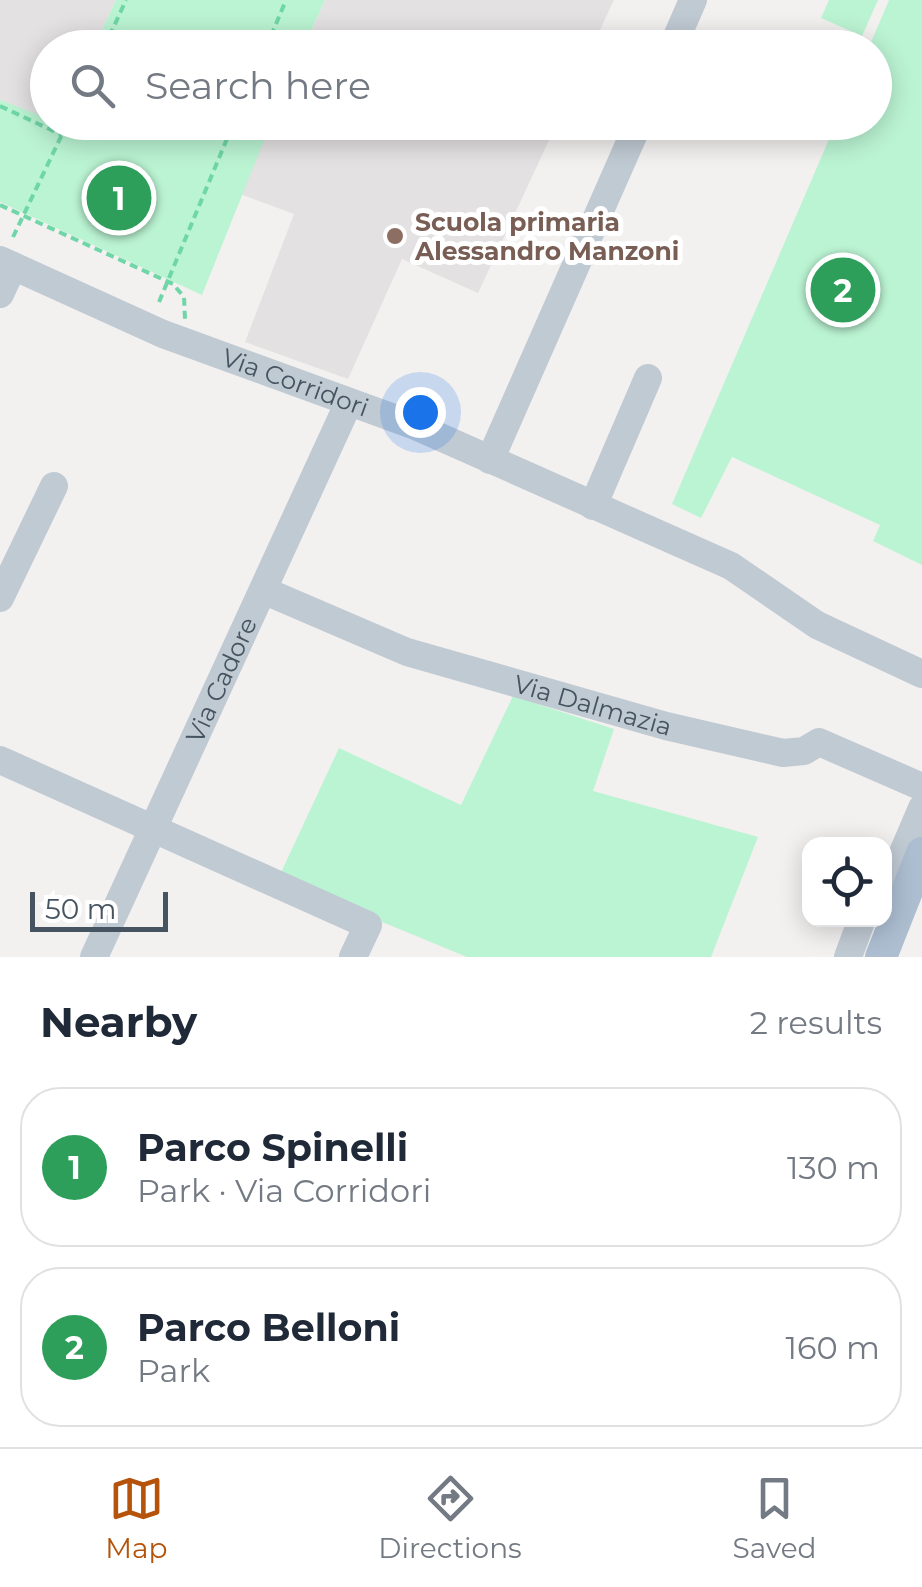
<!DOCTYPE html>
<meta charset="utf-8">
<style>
body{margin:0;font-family:Montserrat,sans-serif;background:#f2f2f3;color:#1f2937}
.controls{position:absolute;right:30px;bottom:30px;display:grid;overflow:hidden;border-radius:20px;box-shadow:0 5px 25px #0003}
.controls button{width:90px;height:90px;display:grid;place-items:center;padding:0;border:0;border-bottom:2px solid #e0e1e3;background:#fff;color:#1f2937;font:50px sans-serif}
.scale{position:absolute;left:30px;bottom:25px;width:138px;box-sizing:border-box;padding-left:10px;border:5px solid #465360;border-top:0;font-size:28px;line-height:35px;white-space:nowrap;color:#465360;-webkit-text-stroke:8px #fff;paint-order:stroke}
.you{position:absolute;left:420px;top:412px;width:35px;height:35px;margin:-25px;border:8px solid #fff;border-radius:50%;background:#1a73e8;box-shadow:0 0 0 15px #1a73e833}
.badge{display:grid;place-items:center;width:65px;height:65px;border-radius:50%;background:#b45309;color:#fff;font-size:32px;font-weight:700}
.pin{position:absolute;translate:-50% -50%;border:5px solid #fff;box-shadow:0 2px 10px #0006}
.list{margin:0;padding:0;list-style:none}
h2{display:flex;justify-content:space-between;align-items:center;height:130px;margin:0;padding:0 40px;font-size:42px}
h2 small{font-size:32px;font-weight:400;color:#747a83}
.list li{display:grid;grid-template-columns:65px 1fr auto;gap:30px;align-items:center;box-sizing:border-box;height:160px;margin:0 20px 20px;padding:0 20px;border:2px solid #e0e1e3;border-radius:40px}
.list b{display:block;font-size:38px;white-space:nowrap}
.list p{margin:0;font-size:32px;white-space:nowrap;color:#747a83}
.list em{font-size:32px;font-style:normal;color:#747a83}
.icon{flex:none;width:55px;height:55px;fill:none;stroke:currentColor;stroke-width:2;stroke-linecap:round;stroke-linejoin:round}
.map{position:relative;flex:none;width:922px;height:957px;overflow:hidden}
.search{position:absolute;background:#fff;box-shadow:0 5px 25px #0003;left:30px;right:30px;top:30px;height:110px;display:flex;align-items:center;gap:25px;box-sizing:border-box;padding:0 35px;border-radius:55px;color:#747a83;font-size:38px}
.sheet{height:490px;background:#fff}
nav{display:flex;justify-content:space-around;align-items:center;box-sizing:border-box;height:140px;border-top:2px solid #e0e1e3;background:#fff;font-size:28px;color:#747a83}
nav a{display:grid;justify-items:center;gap:5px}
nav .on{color:#b45309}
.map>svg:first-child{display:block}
.education{fill:#e4e1e2}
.green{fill:#bbf4d3}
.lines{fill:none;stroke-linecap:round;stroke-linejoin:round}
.path{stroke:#6fd6a7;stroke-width:4;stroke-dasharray:8 5;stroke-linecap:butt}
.minor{stroke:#c0cad3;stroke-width:28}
.major{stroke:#adbed1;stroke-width:32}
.education-dot{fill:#8d6e63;stroke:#fff;stroke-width:4}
.labels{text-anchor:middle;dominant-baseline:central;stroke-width:10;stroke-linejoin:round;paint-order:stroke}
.education-label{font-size:25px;font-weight:bold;fill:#785e54;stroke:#fff;text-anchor:start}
.street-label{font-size:25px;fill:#465360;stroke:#fff}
</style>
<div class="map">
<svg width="922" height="957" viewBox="0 0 922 957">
<rect width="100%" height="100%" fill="#f3f0f0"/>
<!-- education -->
<g class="education">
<path d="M 0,0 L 116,0 L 94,47 L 48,48 L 47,118 L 44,121 L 0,100 Z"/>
<path d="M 325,0 L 614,0 L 592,47 L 304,48 Z"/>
<path d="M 271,123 L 557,123 L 478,293 L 402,259 L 348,379 L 245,342 L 294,214 L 240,194 Z"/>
</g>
<!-- green -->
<g class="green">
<path d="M 116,0 L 325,0 L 304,47 L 94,47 Z"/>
<path d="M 829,0 L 878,0 L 862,36 L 821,18 Z"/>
<path d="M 889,0 L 922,0 L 922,565 L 873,541 L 880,525 L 732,457 L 701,518 L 672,504 L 836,123 L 874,122 L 874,48 L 869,47 Z"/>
<path d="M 0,100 L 47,118 L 48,122 L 271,123 L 202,295 L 0,202 Z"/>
<path d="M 513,696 L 614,729 L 593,791 L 758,837 L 711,957 L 467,957 L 278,879 L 339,748 L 461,805 Z"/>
</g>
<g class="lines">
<!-- path -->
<g class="path">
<path d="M 104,48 L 126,0"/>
<path d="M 266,48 L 286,0"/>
<path d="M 0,106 L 62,135"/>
<path d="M 0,205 L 173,284 L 184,297 L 185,319"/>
<path d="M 13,237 L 68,122"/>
<path d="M 159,302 L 234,122"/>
</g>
<!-- minor -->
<g class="minor">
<path d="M 672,48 L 693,0"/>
<path id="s1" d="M 0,260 L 163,334 L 413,425 L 731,566 L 817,625 L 922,674"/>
<path d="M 0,294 L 13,266"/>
<path d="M 490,460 L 639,122"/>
<path d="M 593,506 L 648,378"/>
<path id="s2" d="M 265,591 L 407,652 L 666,726 L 783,753 L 804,751 L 819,742 L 922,787"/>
<path d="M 0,598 L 54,486"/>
<path d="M 0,760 L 368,925 L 353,957"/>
<path d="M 884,882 L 893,876 L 922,808"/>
<path id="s3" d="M 94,957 L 349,402"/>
<path d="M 848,957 L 862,919"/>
</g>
<!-- major -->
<path class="major" d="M 881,957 L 922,853"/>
</g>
<!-- markers -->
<circle class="education-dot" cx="395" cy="236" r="10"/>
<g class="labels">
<!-- education labels -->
<g class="education-label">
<text x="415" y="222">Scuola primaria<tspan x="415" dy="29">Alessandro Manzoni</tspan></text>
</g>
<!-- street labels -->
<g class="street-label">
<text stroke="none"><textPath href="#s1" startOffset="320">Via Corridori</textPath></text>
<text stroke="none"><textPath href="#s3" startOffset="305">Via Cadore</textPath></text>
<text stroke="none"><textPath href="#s2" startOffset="348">Via Dalmazia</textPath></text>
</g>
</g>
</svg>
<div class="controls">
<button><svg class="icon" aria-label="locate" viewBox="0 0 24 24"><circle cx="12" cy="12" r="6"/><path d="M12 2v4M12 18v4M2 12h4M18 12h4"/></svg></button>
</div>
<div class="scale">50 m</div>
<div class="you"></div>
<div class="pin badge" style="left:119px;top:198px;background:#2e9e5b">1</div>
<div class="pin badge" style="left:843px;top:290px;background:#2e9e5b">2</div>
<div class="search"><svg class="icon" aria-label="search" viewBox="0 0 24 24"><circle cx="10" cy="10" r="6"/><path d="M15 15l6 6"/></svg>Search here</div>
</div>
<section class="sheet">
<h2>Nearby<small>2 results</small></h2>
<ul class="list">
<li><span class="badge" style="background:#2e9e5b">1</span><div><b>Parco Spinelli</b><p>Park · Via Corridori</p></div><em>130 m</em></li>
<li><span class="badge" style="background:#2e9e5b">2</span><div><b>Parco Belloni</b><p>Park</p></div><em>160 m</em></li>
</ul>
</section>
<nav>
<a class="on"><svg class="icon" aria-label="map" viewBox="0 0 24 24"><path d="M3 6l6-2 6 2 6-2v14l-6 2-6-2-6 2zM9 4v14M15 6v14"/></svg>Map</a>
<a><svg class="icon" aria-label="directions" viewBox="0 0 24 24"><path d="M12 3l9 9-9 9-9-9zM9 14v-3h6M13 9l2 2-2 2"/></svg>Directions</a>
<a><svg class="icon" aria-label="saved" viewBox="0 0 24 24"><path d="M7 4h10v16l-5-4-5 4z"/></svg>Saved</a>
</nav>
